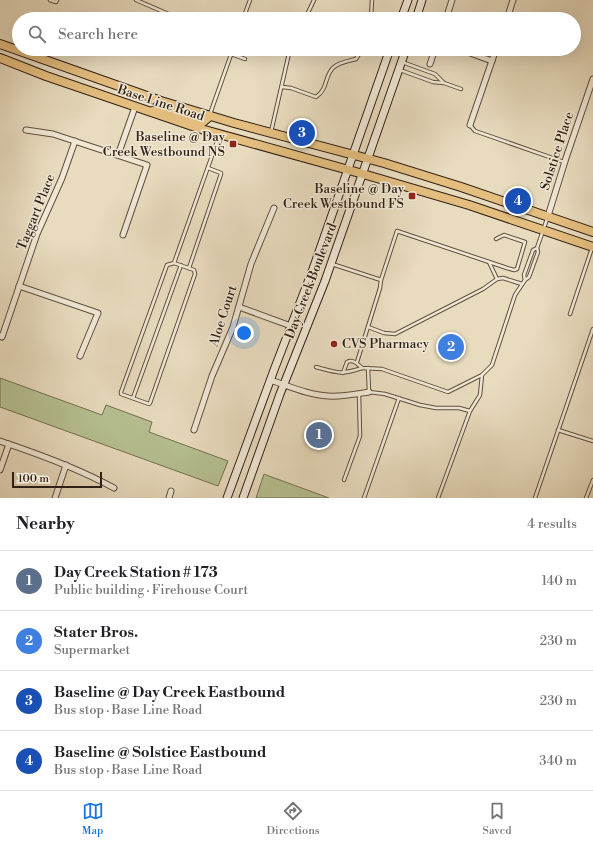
<!DOCTYPE html>
<meta charset="utf-8">
<style>
body{margin:0;font-family:"Libre Bodoni",serif;background:#f2f2f2;color:#202124}
.scale{position:absolute;left:12px;bottom:10px;width:90px;box-sizing:border-box;padding-left:4px;border:2px solid #322117;border-top:0;font-size:11px;line-height:14px;white-space:nowrap;color:#322117;-webkit-text-stroke:3px #f0e8d5;paint-order:stroke}
.you{position:absolute;left:244px;top:333px;width:14px;height:14px;margin:-10px;border:3px solid #fff;border-radius:50%;background:#1a73e8;box-shadow:0 0 0 6px #1a73e833}
.badge{display:grid;place-items:center;width:26px;height:26px;border-radius:50%;background:#1a73e8;color:#fff;font-size:13px;font-weight:700}
.pin{position:absolute;translate:-50% -50%;border:2px solid #fff;box-shadow:0 1px 4px #0006}
.list{margin:0;padding:0;list-style:none}
h2{display:flex;justify-content:space-between;align-items:center;height:52px;margin:0;padding:0 16px;font-size:17px}
h2 small{font-size:13px;font-weight:400;color:#757577}
.list li{display:grid;grid-template-columns:26px 1fr auto;gap:12px;align-items:center;box-sizing:border-box;height:60px;padding:0 16px;border-top:1px solid #e0e0e0}
.list b{display:block;font-size:15px;white-space:nowrap}
.list p{margin:0;font-size:13px;white-space:nowrap;color:#757577}
.list em{font-size:13px;font-style:normal;color:#757577}
.icon{flex:none;width:22px;height:22px;fill:none;stroke:currentColor;stroke-width:2;stroke-linecap:round;stroke-linejoin:round}
.map{position:relative;flex:none;width:593px;height:498px;overflow:hidden}
.search{position:absolute;background:#fff;box-shadow:0 4px 16px #0002;left:12px;right:12px;top:12px;height:44px;display:flex;align-items:center;gap:10px;box-sizing:border-box;padding:0 14px;border-radius:22px;color:#757577;font-size:15px}
.sheet{height:292px;background:#fff}
nav{display:flex;justify-content:space-around;align-items:center;box-sizing:border-box;height:56px;border-top:1px solid #e0e0e0;background:#fff;font-size:11px;color:#757577}
nav a{display:grid;justify-items:center;gap:2px}
nav .on{color:#1a73e8}
.map>svg:first-child{display:block}
.green{fill:#b6c091;stroke:#747054}
.lines{fill:none;stroke-linecap:round;stroke-linejoin:round}
.service-casing{stroke:#605041;stroke-width:4.5}
.minor-casing{stroke:#605041;stroke-width:7}
.secondary-casing{stroke:#322117;stroke-width:9}
.primary-casing{stroke:#322117;stroke-width:10}
.service{stroke:#f0e8d5;stroke-width:2.5}
.minor{stroke:#f0e8d5;stroke-width:5}
.secondary{stroke:#f0e8d5;stroke-width:7}
.primary{stroke:#e4be7f;stroke-width:8}
.poi-dot{fill:#8f2418;stroke:#f0e8d5;stroke-width:1.5}
.labels{text-anchor:middle;dominant-baseline:central;stroke-width:3;stroke-linejoin:round;paint-order:stroke}
.street-label{font-size:13px;fill:#322117;stroke:#f0e8d5}
.poi-label{font-size:13px;fill:#322117;stroke:#f0e8d5;text-anchor:end}
</style>
<div class="map">
<svg width="593" height="498" viewBox="0 0 593 498">
<rect width="100%" height="100%" fill="#e8dbbe"/>
<filter id="stains"><feTurbulence type="fractalNoise" baseFrequency=".005" numOctaves="4"/><feColorMatrix values="0 0 0 0 .2 0 0 0 0 .09 0 0 0 0 .02 0 0 0 .5 -.17"/></filter>
<radialGradient id="worn" r=".72"><stop offset=".6" stop-color="#630" stop-opacity="0"/><stop offset="1" stop-color="#630" stop-opacity=".3"/></radialGradient>
<!-- green -->
<g class="green">
<path d="M 0,378 L 102,415 L 106,405 L 152,422 L 149,432 L 228,461 L 218,486 L 0,407 Z"/>
<path d="M 264,474 L 269,476 L 329,498 L 256,498 Z"/>
</g>
<g class="lines">
<defs>
<g id="service">
<path d="M 50,0 L 56,2 L 57,0"/>
<path d="M 136,0 L 180,19"/>
<path d="M 243,19 L 250,0"/>
<path d="M 305,19 L 314,0"/>
<path d="M 371,19 L 372,0"/>
<path d="M 381,49 L 388,51"/>
<path d="M 231,54 L 245,59"/>
<path d="M 402,62 L 435,74 L 443,82"/>
<path d="M 400,70 L 433,82 L 444,83 L 461,89"/>
<path d="M 282,87 L 291,88 L 316,97 C 329,88 324,75 334,67 C 340,62 349,61 356,59 L 362,49"/>
<path d="M 210,114 L 233,49"/>
<path d="M 470,125 L 475,131 L 564,162"/>
<path d="M 271,132 L 290,49"/>
<path d="M 489,262 L 497,279"/>
<path d="M 174,263 L 194,270 L 195,274 L 150,403 L 149,404 L 121,394 L 121,392 L 167,265 L 174,263 L 219,136"/>
<path d="M 332,264 L 381,280"/>
<path d="M 189,268 L 221,174 L 221,173 L 208,168"/>
<path d="M 525,280 L 524,275 L 533,250 L 537,248"/>
<path d="M 570,314 L 592,248"/>
<path d="M 368,327 L 384,333 L 395,334 L 483,289 L 497,279 L 503,278 L 522,284"/>
<path d="M 357,362 L 380,288 L 381,280 L 397,231 L 507,268 L 514,270 L 517,269 L 525,242 L 504,235 L 496,239"/>
<path d="M 316,367 C 338,373 340,375 362,368"/>
<path d="M 368,368 L 369,392 L 385,394 L 420,405 L 436,408 L 459,408 L 470,411"/>
<path d="M 343,373 L 347,362 C 353,359 358,364 362,368 L 382,369 L 448,392 L 482,375 L 492,365 L 515,295 L 525,280 L 529,277 L 538,252 L 537,248 L 547,219"/>
<path d="M 133,398 L 181,265"/>
<path d="M 558,430 L 593,441"/>
<path d="M 344,480 L 360,436 L 359,394"/>
<path d="M 364,498 L 399,398"/>
<path d="M 438,498 L 470,411 L 480,395 L 482,375"/>
<path d="M 535,498 L 593,329"/>
<path d="M 586,498 L 593,480"/>
</g>
<g id="minor">
<path d="M 446,19 L 452,0"/>
<path d="M 507,19 L 513,0"/>
<path d="M 459,49 L 492,61"/>
<path d="M 430,64 L 435,49"/>
<path d="M 470,125 L 496,49"/>
<path d="M 26,130 L 53,134 L 147,165 L 123,235"/>
<path d="M 118,155 L 135,107"/>
<path d="M 548,216 L 566,158 L 593,79"/>
<path d="M 19,286 L 98,313 L 80,356"/>
<path d="M 239,307 L 291,326"/>
<path d="M 0,336 L 2,337 L 37,234 L 62,178 L 75,141"/>
<path d="M 270,380 C 289,386 308,395 328,396 C 342,397 356,394 369,392"/>
<path d="M 194,430 L 212,376 L 233,327 L 251,264 L 274,208"/>
<path d="M 0,441 C 39,454 78,468 114,488"/>
<path d="M 0,470 L 9,444"/>
<path d="M 55,498 L 66,465"/>
<path d="M 169,498 L 171,491"/>
</g>
<g id="secondary">
<path d="M 401,19 L 408,0"/>
<path d="M 416,19 L 422,0"/>
<path d="M 227,498 L 274,370 L 313,269 L 390,49"/>
<path d="M 243,498 L 280,394 L 325,281 L 406,49"/>
</g>
<g id="primary">
<path d="M 0,44 L 161,101 L 234,123 L 384,163 L 461,187 L 593,232"/>
<path d="M 0,58 L 46,76 L 201,129 L 363,174 L 469,205 L 593,247"/>
<path d="M 153,111 L 168,110 L 203,122 L 210,116"/>
</g>
</defs>
<!-- service casing -->
<use href="#service" class="service-casing"/>
<!-- minor casing -->
<use href="#minor" class="minor-casing"/>
<!-- secondary casing -->
<use href="#secondary" class="secondary-casing"/>
<!-- primary casing -->
<use href="#primary" class="primary-casing"/>
<!-- service -->
<use href="#service" class="service"/>
<!-- minor -->
<use href="#minor" class="minor"/>
<!-- secondary -->
<use href="#secondary" class="secondary"/>
<!-- primary -->
<use href="#primary" class="primary"/>
</g>
<!-- markers -->
<g class="poi-dot">
<rect x="229" y="140" width="8" height="8" rx="2"/>
<rect x="408" y="192" width="8" height="8" rx="2"/>
<circle cx="334" cy="344" r="4"/>
</g>
<g class="labels">
<!-- street labels -->
<g class="street-label">
<text transform="translate(161 103) rotate(18)">Base Line Road</text>
<text transform="translate(557 151) rotate(-72)">Solstice Place</text>
<text transform="translate(36 212) rotate(-68)">Taggart Place</text>
<text transform="translate(311 281) rotate(-69)">Day Creek Boulevard</text>
<text transform="translate(223 316) rotate(-72)">Aloe Court</text>
</g>
<!-- poi labels -->
<g class="poi-label">
<text x="225" y="137">Baseline @ Day<tspan x="225" dy="15">Creek Westbound NS</tspan></text>
<text x="404" y="189">Baseline @ Day<tspan x="404" dy="15">Creek Westbound FS</tspan></text>
<text x="342" y="344" text-anchor="start">CVS Pharmacy</text>
</g>
</g>
<rect width="100%" height="100%" filter="url(#stains)"/>
<rect width="100%" height="100%" fill="url(#worn)"/>
</svg>
<div class="scale">100 m</div>
<div class="you"></div>
<div class="pin badge" style="left:319px;top:435px;background:#5c6f8a">1</div>
<div class="pin badge" style="left:451px;top:347px;background:#3f7fe0">2</div>
<div class="pin badge" style="left:302px;top:133px;background:#1a4fb4">3</div>
<div class="pin badge" style="left:518px;top:201px;background:#1a4fb4">4</div>
<div class="search"><svg class="icon" aria-label="search" viewBox="0 0 24 24"><circle cx="10" cy="10" r="6"/><path d="M15 15l6 6"/></svg>Search here</div>
</div>
<section class="sheet">
<h2>Nearby<small>4 results</small></h2>
<ul class="list">
<li><span class="badge" style="background:#5c6f8a">1</span><div><b>Day Creek Station # 173</b><p>Public building · Firehouse Court</p></div><em>140 m</em></li>
<li><span class="badge" style="background:#3f7fe0">2</span><div><b>Stater Bros.</b><p>Supermarket</p></div><em>230 m</em></li>
<li><span class="badge" style="background:#1a4fb4">3</span><div><b>Baseline @ Day Creek Eastbound</b><p>Bus stop · Base Line Road</p></div><em>230 m</em></li>
<li><span class="badge" style="background:#1a4fb4">4</span><div><b>Baseline @ Solstice Eastbound</b><p>Bus stop · Base Line Road</p></div><em>340 m</em></li>
</ul>
</section>
<nav>
<a class="on"><svg class="icon" aria-label="map" viewBox="0 0 24 24"><path d="M3 6l6-2 6 2 6-2v14l-6 2-6-2-6 2zM9 4v14M15 6v14"/></svg>Map</a>
<a><svg class="icon" aria-label="directions" viewBox="0 0 24 24"><path d="M12 3l9 9-9 9-9-9zM9 14v-3h6M13 9l2 2-2 2"/></svg>Directions</a>
<a><svg class="icon" aria-label="saved" viewBox="0 0 24 24"><path d="M7 4h10v16l-5-4-5 4z"/></svg>Saved</a>
</nav>
